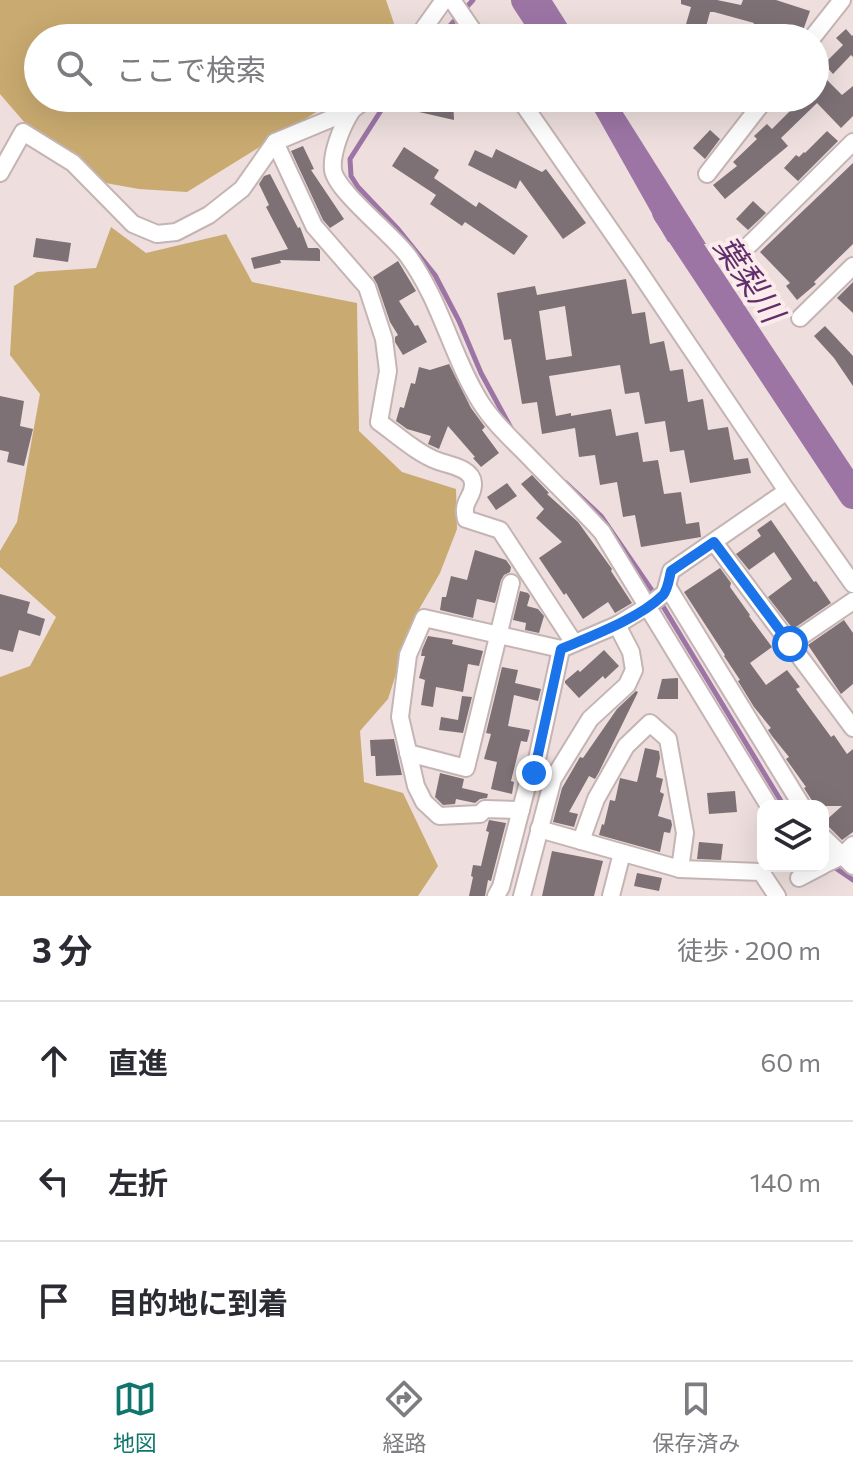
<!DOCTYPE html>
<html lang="ja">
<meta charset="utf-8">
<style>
body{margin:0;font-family:Commissioner,"Noto Sans JP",sans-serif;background:#f7f7f7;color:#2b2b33}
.controls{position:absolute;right:24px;bottom:24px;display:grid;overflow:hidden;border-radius:16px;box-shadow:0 8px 32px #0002}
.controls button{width:72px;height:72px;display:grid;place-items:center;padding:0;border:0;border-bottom:2px solid #e1e1e2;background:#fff;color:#2b2b33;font:40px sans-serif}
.stop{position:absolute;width:24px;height:24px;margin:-18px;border:6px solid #1a73e8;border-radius:50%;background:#fff}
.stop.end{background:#1a73e8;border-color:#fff;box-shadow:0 2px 8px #0008}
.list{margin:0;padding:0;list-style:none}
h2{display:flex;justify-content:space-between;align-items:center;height:104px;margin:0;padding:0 32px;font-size:34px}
h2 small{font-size:26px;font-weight:400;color:#7c7c81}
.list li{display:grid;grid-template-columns:52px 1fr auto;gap:24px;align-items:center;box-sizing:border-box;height:120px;padding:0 32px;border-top:2px solid #e1e1e2}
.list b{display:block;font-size:30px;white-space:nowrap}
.list em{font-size:26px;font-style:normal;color:#7c7c81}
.icon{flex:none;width:44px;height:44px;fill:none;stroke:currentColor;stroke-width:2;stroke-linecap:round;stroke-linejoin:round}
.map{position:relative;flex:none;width:853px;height:896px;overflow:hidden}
.search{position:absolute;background:#fff;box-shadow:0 8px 32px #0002;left:24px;right:24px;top:24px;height:88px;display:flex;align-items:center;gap:20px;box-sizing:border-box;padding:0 28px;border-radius:44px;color:#7c7c81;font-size:30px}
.sheet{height:464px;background:#fff}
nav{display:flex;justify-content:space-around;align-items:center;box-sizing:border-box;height:112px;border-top:2px solid #e1e1e2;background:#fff;font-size:22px;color:#7c7c81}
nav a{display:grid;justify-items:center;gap:4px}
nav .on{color:#0f766e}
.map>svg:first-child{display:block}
.forest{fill:#c9aa70}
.water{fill:#9c75a5}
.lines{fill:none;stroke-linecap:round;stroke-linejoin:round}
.stream{stroke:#9c75a5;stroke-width:5}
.river{stroke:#9c75a5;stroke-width:28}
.building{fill:#7d7176;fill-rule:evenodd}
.minor-casing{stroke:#c4b5b4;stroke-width:20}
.minor{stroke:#fff;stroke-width:16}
.route{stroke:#1a73e8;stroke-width:10}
.labels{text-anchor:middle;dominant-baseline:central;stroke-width:8;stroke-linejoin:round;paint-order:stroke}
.water-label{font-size:32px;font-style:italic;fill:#602e6c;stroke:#fbeceb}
</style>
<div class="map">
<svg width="853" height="896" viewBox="0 0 853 896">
<rect width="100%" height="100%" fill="#eedede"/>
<!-- forest -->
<g class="forest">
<path d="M 0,0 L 386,0 L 399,38 L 38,38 L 38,98 L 339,98 L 187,192 L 139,189 L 83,179 L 25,123 L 0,94 Z"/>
<path d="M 111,227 L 146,253 L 226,234 L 252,282 L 357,303 L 359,431 L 402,472 L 456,489 L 457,529 L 440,573 L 414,618 L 388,699 L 360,731 L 364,782 L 403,793 L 438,866 L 418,896 L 0,896 L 0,677 L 30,666 L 56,617 L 0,567 L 0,551 L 17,522 L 40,394 L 10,355 L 14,286 L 37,272 L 96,268 Z"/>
</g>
<!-- water -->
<g class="water">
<path d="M 525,0 L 552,0 L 576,38 L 550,38 Z"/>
<path d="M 587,98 L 614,98 L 706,244 L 668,242 Z"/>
</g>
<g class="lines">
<!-- stream -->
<g class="stream">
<path d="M 439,38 L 473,0"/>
<path d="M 389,98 L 350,159 L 351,176 L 358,187 L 398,229 L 435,275 L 459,321 L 481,373 L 511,428"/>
<path d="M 566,483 L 601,516 L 664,608 L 784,806"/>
<path d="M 831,865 L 853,880"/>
</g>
<!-- river -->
<g class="river">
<path d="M 525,0 L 550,38"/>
<path d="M 666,212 L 853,495"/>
</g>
</g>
<!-- building -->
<g class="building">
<path d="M 681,0 L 717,0 L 741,5 L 743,0 L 776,0 L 810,11 L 801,36 L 777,29 L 775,35 L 752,28 L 754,23 L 714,12 L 710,12 L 703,38 L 682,38 L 691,7 L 681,4 Z"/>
<path d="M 846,29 L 852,36 L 853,35 L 853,57 L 851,55 L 833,74 L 824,64 L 843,45 L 836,38 Z"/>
<path d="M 826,79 L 842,95 L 853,86 L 853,116 L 841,128 L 817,103 L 781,138 L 788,146 L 725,199 L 713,185 L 737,166 L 733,162 L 757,139 L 754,136 L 767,124 L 772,129 L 803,98 L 815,98 L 815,90 Z"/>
<path d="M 419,98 L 453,98 L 454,120 L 419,112 Z"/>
<path d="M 710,130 L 720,139 L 705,159 L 693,148 Z"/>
<path d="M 827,131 L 838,141 L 798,181 L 784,168 L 796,155 L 799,157 L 804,152 L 805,153 Z"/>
<path d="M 303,146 L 314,169 L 311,170 L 344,219 L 330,228 L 323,220 L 291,151 Z"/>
<path d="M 404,147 L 439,170 L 434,178 L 476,207 L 479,202 L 528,236 L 514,255 L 465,222 L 462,226 L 430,204 L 436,195 L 392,166 Z"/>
<path d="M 496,149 L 542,172 L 546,169 L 586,223 L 563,239 L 520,180 L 516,189 L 468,165 L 475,150 L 492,158 Z"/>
<path d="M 853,163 L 853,244 L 814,282 L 816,284 L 797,300 L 786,286 L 790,283 L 760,252 Z"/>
<path d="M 270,174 L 298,228 L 300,227 L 308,248 L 318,248 L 320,250 L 320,261 L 280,260 L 281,263 L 254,269 L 251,258 L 288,249 L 266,207 L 269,205 L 259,184 L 264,176 Z"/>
<path d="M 753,201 L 766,213 L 748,230 L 736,219 Z"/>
<path d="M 36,238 L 71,243 L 68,262 L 33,257 Z"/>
<path d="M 398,261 L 416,291 L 399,301 L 415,326 L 418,325 L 427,342 L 403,355 L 395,342 L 395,337 L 398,335 L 390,322 L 377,284 L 373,277 Z"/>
<path d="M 626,279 L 632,314 L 645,312 L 650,344 L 664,341 L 670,371 L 683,369 L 688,402 L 703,399 L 708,430 L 728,427 L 734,460 L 748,458 L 751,473 L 690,483 L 684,450 L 670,452 L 665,421 L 645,424 L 639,392 L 625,394 L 620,365 L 549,376 L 556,416 L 571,413 L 571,416 L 611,409 L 616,436 L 638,432 L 643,462 L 658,460 L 664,494 L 681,492 L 686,524 L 699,522 L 701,537 L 641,547 L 635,515 L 623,517 L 617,482 L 600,485 L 595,455 L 579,457 L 575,428 L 542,434 L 537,402 L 522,404 L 511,339 L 504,340 L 497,293 L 535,286 L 537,295 ZM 565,306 L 572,356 L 546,360 L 539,311 Z"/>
<path d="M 853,282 L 853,313 L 837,298 Z"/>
<path d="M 825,326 L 853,356 L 853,386 L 834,358 L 814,336 Z"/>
<path d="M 449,364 L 471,408 L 485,427 L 482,430 L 499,453 L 481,467 L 473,458 L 475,457 L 448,426 L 439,449 L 428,444 L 431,436 L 407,429 L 396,421 L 400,407 L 404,408 L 411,383 L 415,384 L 419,367 L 430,370 Z"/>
<path d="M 0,396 L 24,401 L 20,426 L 33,429 L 24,466 L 7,462 L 9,452 L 0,450 Z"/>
<path d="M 532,475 L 549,493 L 547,494 L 578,522 L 612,569 L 611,571 L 632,603 L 615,613 L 608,602 L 583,619 L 566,593 L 564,595 L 539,558 L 562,542 L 536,518 L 544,509 L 521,484 Z"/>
<path d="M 507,483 L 517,496 L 496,510 L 487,497 Z"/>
<path d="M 771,520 L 814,582 L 816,581 L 831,603 L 793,629 L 768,597 L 792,579 L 774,552 L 749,570 L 736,554 L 761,536 L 757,530 Z"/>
<path d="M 475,550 L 506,560 L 511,567 L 510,572 L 504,575 L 501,580 L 495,603 L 477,599 L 473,618 L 440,610 L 442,597 L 446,597 L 451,576 L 467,580 Z"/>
<path d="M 720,568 L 731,583 L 730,587 L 750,615 L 749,616 L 772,647 L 750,663 L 766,685 L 787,670 L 800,687 L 796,689 L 831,737 L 834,735 L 847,754 L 853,749 L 853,832 L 842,840 L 824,822 L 842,806 L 816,806 L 811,799 L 804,788 L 806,787 L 786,759 L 789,757 L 772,736 L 768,730 L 771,728 L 754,707 L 738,681 L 740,680 L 724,656 L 725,655 L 684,592 Z"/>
<path d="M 520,591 L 528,593 L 530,596 L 527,606 L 538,609 L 544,616 L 539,633 L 525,630 L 526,623 L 513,620 Z"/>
<path d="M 0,594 L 30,602 L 27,613 L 45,619 L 40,636 L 19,630 L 13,652 L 0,649 Z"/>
<path d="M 844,620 L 853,633 L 853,684 L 841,694 L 808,645 Z"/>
<path d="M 428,636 L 453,640 L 452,644 L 483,651 L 479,666 L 468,664 L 463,692 L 436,687 L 433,707 L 421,705 L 425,680 L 419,678 L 425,656 L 421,656 L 422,650 Z"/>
<path d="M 604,650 L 619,666 L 605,679 L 603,676 L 579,698 L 565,683 L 565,681 L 578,670 L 580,672 Z"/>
<path d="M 502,667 L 518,670 L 515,683 L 541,689 L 538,701 L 514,695 L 508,726 L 530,730 L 527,742 L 521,741 L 511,781 L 514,782 L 512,794 L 491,789 L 497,762 L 484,759 L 491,734 L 486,733 Z"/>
<path d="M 678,678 L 678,699 L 657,699 L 662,679 Z"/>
<path d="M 636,691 L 638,692 L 599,772 L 595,779 L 589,776 L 569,812 L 578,814 L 574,827 L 553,822 L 562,788 L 580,757 L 583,758 L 617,709 Z"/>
<path d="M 462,696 L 472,697 L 463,733 L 439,730 L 441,717 L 458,720 Z"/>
<path d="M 394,739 L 402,775 L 376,776 L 375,756 L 371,756 L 370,740 Z"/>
<path d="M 645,748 L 659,751 L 660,758 L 656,777 L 663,779 L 660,792 L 664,794 L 658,816 L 671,820 L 672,825 L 670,833 L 664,832 L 660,852 L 599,835 L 602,824 L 604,825 L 610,800 L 615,801 L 620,778 L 637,782 Z"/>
<path d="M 440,773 L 464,779 L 462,788 L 488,794 L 487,798 L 480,799 L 475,803 L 456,799 L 455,804 L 443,805 L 435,797 Z"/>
<path d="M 735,791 L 737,812 L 709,814 L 707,793 Z"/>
<path d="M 489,820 L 506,823 L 491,881 L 488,880 L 485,896 L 469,896 L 473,877 L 471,876 L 473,865 L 481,866 L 489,832 L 486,831 Z"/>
<path d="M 699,842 L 723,844 L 721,860 L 697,859 Z"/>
<path d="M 552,851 L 603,861 L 594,896 L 542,896 Z"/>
<path d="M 637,873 L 662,878 L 659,891 L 634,886 Z"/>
</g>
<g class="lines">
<defs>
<g id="minor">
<path d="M 452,0 L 478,38"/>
<path d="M 417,38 L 444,0"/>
<path d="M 812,38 L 842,0"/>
<path d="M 370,98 C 364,102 355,106 351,112 C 342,126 331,153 333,170 C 336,191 393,235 408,256 C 441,301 452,357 481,403 C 495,425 516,443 534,462 C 557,485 580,508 602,532 L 769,806"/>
<path d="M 519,98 L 634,264 L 787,491 L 853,584"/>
<path d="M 275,142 L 314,226 L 367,287 L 384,339 L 388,371 L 379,422 C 396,434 418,454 438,461 C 449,465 472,468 473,483 C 474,498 461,500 466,519 L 500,530 L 574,643"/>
<path d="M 0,173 L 23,132 L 73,163 L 133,224 L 157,234 L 176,232 L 209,215 L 242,189 L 275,142 L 352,110"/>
<path d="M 707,174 L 766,98"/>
<path d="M 749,245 L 853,142"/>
<path d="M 800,318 L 853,266"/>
<path d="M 714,542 L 853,728"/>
<path d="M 667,586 L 802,806"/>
<path d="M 790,644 L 853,601"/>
<path d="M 408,753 L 466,768 L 511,583"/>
<path d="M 521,810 L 485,809 L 480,814 L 439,816 L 424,802 L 416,786 L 400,717 L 408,655 L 424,618 L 561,649 L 617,625 L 648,606 L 665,593 L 671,571 L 787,491"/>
<path d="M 539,829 L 680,869 L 761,872 L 777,896"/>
<path d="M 823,837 L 853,866"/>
<path d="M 581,841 L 596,799 L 626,746 L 650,723 L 668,739 L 685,833 L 680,869"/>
<path d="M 823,865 L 842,856 L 853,845"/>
<path d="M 799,878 L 822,866"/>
<path d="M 496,896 L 501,887 L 527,786 L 534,773 L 561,649"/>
<path d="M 522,896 L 553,779 L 590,719 L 627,685 L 634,670 L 631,652 L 617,625"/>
<path d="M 611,896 L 622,853"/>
</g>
</defs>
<!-- minor casing -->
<use href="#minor" class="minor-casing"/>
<!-- minor -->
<use href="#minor" class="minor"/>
</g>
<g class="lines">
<!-- route -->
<path class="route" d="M 534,773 L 561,649 C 592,636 640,618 663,595 C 668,589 669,579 671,571 L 714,542 L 790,644"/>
</g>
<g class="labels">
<!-- water labels -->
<g class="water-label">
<text transform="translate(750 278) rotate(56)">葉梨川</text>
</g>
</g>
</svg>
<div class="controls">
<button><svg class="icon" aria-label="layers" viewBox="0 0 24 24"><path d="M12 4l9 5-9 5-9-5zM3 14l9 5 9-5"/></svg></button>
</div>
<div class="stop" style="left:790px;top:644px"></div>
<div class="stop end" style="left:534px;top:773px"></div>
<div class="search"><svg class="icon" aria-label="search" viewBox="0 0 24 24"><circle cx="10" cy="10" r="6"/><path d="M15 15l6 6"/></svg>ここで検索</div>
</div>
<section class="sheet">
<h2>3 分<small>徒歩 · 200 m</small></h2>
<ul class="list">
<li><svg class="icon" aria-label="ahead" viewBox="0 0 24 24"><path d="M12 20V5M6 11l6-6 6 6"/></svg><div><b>直進</b></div><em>60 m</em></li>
<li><svg class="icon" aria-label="left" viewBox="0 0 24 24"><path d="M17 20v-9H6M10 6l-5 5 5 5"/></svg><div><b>左折</b></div><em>140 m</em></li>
<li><svg class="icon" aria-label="arrive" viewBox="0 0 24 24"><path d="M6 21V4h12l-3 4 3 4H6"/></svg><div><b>目的地に到着</b></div></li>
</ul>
</section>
<nav>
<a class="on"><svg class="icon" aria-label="map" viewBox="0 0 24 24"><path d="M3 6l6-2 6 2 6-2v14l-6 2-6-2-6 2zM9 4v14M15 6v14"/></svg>地図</a>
<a><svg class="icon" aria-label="directions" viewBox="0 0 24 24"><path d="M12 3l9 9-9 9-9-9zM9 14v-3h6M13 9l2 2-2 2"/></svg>経路</a>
<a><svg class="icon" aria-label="saved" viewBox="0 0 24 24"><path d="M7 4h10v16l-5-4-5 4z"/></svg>保存済み</a>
</nav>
